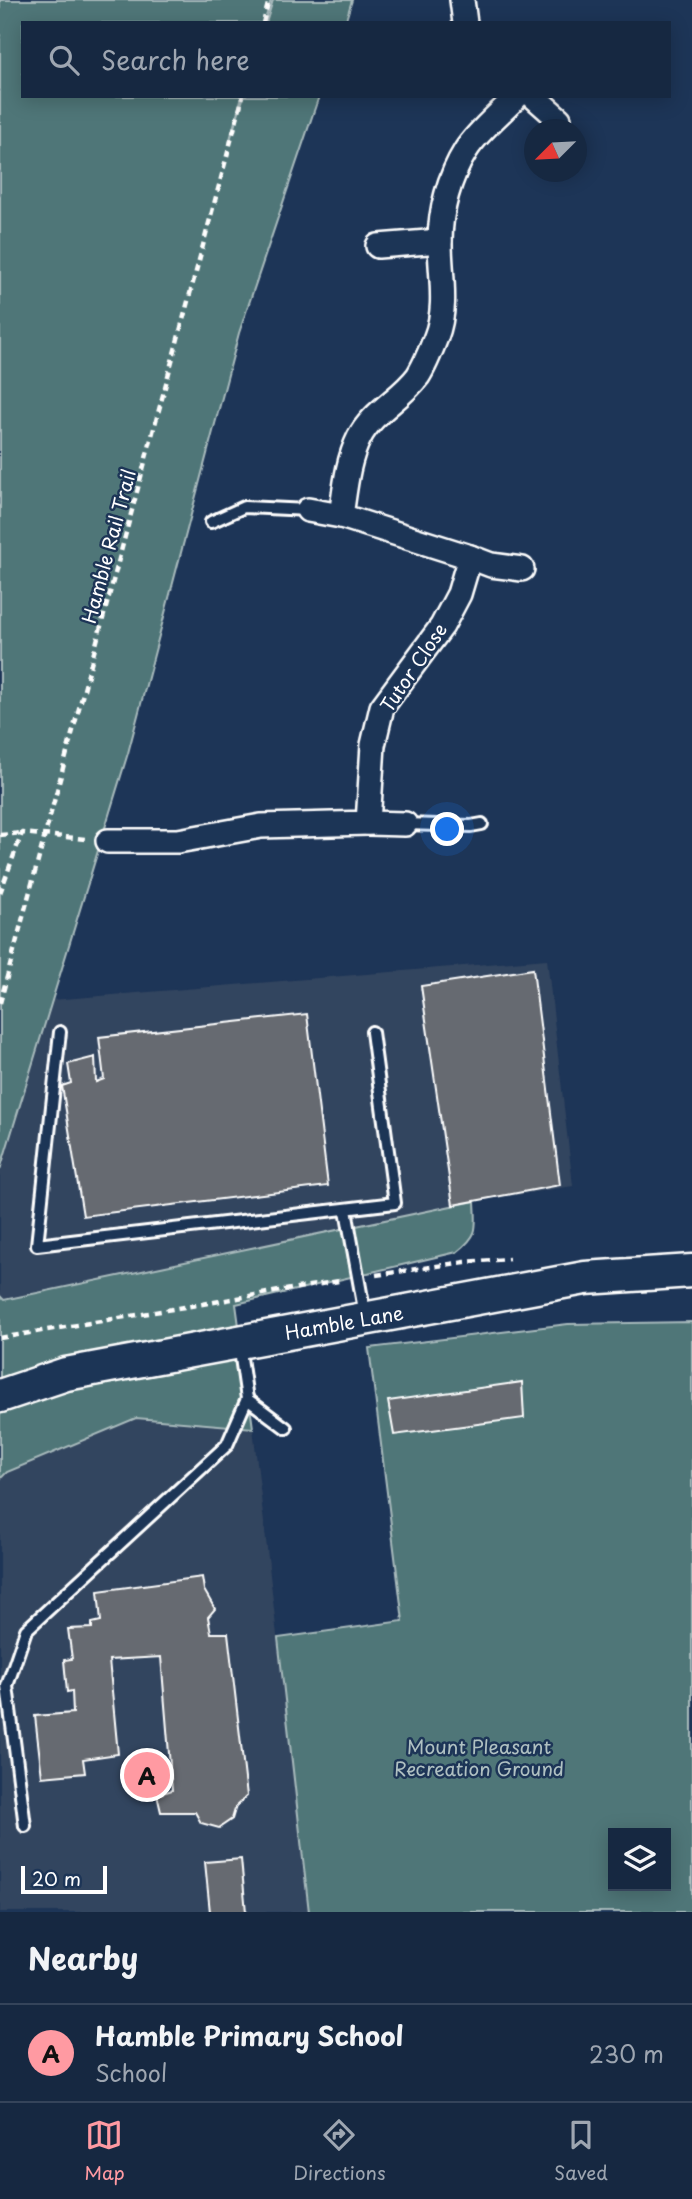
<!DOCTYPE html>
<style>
body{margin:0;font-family:"Playpen Sans",sans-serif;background:#1f3048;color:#f1f3f6}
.controls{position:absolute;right:21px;bottom:21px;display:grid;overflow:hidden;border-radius:0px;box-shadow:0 4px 18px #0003}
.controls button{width:63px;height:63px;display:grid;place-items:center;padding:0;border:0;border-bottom:2px solid #35445a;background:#162841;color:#f1f3f6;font:35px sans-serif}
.compass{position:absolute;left:524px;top:119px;width:63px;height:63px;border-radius:50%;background:#162841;box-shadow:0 4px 18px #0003;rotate:246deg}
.scale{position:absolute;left:21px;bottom:18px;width:86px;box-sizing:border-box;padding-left:7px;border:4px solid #fff;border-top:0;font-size:19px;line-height:24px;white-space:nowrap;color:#fff;-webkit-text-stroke:5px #1d3557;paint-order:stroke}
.you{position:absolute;left:448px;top:830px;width:24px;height:24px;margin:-18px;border:5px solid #fff;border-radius:50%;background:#1a73e8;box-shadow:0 0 0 10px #1a73e833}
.badge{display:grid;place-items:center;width:46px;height:46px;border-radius:50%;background:#ff9aa2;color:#111;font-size:23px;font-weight:700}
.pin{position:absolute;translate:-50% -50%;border:4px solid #fff;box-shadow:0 2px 7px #0006}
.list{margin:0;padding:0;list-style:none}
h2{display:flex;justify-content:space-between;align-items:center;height:91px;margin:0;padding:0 28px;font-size:30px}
h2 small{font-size:23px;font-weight:400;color:#9ea6b1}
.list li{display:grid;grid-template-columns:46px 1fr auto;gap:21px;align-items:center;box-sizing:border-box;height:98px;padding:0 28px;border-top:2px solid #35445a}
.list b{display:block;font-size:26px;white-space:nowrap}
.list p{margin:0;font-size:23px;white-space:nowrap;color:#9ea6b1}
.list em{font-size:23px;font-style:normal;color:#9ea6b1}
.icon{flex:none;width:38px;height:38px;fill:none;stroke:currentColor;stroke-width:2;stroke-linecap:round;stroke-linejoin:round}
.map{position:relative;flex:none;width:692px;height:1912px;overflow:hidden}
.search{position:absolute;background:#162841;box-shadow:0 4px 18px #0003;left:21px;right:21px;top:21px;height:77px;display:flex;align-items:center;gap:18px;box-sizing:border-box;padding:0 24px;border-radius:0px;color:#9ea6b1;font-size:26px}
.sheet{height:189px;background:#162841}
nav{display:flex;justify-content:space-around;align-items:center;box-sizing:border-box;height:98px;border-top:2px solid #35445a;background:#162841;font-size:19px;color:#9ea6b1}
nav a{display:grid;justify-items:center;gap:4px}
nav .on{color:#ff9aa2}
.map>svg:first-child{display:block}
.built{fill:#33455f}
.green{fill:#507678;stroke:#a8babc;stroke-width:2;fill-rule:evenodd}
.building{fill:#666b71;stroke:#fff;stroke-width:2}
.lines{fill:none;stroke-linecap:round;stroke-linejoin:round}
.lane-casing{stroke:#fff;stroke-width:16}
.street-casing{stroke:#fff;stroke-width:28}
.secondary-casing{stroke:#fff;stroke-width:37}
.path{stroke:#fff;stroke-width:4.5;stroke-dasharray:7 5;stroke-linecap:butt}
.lane{stroke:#1d3557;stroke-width:10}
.street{stroke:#1d3557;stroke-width:23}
.secondary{stroke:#1d3557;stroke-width:32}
.labels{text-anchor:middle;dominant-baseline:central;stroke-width:5;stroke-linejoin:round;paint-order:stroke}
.street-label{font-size:19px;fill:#fff;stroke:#1d3557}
.park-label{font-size:19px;fill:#b0c1c2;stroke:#1d3557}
</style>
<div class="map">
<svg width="692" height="1912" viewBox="0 0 692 1912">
<rect width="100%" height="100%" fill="#1d3557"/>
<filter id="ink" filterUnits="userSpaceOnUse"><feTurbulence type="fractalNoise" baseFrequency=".0143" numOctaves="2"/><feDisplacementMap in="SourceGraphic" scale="14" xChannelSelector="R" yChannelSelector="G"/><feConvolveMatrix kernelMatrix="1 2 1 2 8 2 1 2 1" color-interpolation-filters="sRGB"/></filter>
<g filter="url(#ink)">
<!-- built -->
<g class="built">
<path d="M 547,959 L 573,1186 L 453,1205 L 3,1301 L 0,1296 L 0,1170 L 52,1000 Z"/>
<path d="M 136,1418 L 253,1428 L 309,1912 L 0,1912 L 0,1479 L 7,1472 Z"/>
</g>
<!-- green -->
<g class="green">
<path d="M 0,0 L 271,0 L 264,23 L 23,23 L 23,96 L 242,96 L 229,143 L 244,96 L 319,96 L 239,333 L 128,753 L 0,1170 Z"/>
<path d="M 273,0 L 352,0 L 345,23 L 266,23 Z"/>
<path d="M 475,1201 C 476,1228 480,1234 457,1252 L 236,1304 L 253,1428 L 136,1418 L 7,1472 L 0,1479 L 0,1296 L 4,1300 Z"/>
<path d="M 692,1322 L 692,1912 L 309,1912 L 278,1638 L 403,1621 L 369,1348 L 568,1324 ZM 613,1833 L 666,1833 L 666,1886 L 613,1886 Z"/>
</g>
<!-- building -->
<g class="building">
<path d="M 533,969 L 560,1185 L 453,1205 L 421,986 Z"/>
<path d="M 307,1014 L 328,1186 L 83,1216 L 62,1086 L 71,1083 L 68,1064 L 95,1057 L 96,1082 L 104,1079 L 99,1037 Z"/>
<path d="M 522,1382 L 524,1418 L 394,1435 L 388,1401 Z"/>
<path d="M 202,1577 L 204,1590 L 215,1609 L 208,1617 L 211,1633 L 228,1633 L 247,1796 L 236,1806 L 232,1819 L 219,1828 L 201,1823 L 195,1812 L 161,1812 L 157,1795 L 172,1790 L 161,1657 L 109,1660 L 118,1754 L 83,1759 L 85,1773 L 42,1777 L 35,1716 L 73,1713 L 72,1691 L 67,1692 L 64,1660 L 72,1659 L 68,1629 L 92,1628 L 92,1623 L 101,1621 L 98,1591 Z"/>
<path d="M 241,1859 L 246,1912 L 210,1912 L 205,1862 Z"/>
</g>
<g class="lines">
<defs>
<g id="lane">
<path d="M 211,522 L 244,507 L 308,510"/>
<path d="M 405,824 L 471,826 L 482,824"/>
<path d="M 60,1032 L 37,1245 L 395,1203 L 372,1032"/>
<path d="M 346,1210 L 365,1315"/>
<path d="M 247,1399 L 286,1428"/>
<path d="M 25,1826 L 7,1686 L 26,1630 L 227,1445 L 247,1399 L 239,1344"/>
</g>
<g id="street">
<path d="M 462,0 L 465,23"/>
<path d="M 533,96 L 559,119"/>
<path d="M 378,246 L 440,241"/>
<path d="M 308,510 L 341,516"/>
<path d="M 470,557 L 491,565 L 522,569"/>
<path d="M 368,823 L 405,824"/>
<path d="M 108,841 L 178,841 L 261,826 L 368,823 L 373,745 L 382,707 L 442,626 L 459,594 L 470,557 L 341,516 C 345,490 347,462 359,438 C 372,412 401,399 418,376 C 425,365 431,350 436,337 C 448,306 440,274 440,242 C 440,211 449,177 466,150 C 478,131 501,113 517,96"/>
</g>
<path id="secondary" d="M 0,1396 L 66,1374 L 585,1278 L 692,1271"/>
</defs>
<!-- lane casing -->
<use href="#lane" class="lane-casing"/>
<!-- street casing -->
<use href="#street" class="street-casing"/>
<!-- secondary casing -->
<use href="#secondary" class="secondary-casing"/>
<!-- path -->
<g class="path">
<path d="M 263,23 L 269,0"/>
<path d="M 0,835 L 22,833"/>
<path d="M 0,893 L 22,833 L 86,839"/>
<path d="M 0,1003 L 243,96"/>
<path d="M 376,1275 L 465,1262 L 509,1259"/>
<path d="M 0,1338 L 339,1281"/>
</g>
<!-- lane -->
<use href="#lane" class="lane"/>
<!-- street -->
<use href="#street" class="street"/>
<!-- secondary -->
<use href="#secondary" class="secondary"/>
</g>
</g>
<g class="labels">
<!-- street labels -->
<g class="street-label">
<text transform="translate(108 546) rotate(-75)">Hamble Rail Trail</text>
<text transform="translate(413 667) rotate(-56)">Tutor Close</text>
<text transform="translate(344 1322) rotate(-10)">Hamble Lane</text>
</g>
<!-- park labels -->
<g class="park-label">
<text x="479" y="1746">Mount Pleasant<tspan x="479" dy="22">Recreation Ground</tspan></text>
</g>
</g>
</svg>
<div class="controls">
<button><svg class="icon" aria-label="layers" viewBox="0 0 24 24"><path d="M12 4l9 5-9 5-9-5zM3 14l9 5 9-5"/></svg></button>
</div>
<svg class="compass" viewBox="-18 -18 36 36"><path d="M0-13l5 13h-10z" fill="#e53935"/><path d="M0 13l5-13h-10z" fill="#9ea6b1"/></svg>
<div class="scale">20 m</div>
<div class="you"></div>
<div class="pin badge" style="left:147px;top:1775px">A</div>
<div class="search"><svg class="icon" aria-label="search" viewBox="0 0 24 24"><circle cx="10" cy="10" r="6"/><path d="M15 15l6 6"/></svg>Search here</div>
</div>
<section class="sheet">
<h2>Nearby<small></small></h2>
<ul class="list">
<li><span class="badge">A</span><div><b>Hamble Primary School</b><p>School</p></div><em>230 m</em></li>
</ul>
</section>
<nav>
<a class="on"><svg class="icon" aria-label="map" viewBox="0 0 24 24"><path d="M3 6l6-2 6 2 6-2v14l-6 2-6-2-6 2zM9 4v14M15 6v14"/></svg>Map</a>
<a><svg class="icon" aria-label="directions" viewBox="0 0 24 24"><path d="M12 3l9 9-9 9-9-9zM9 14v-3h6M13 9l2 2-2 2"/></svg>Directions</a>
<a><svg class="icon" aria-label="saved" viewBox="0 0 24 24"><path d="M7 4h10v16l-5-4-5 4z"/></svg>Saved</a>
</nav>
